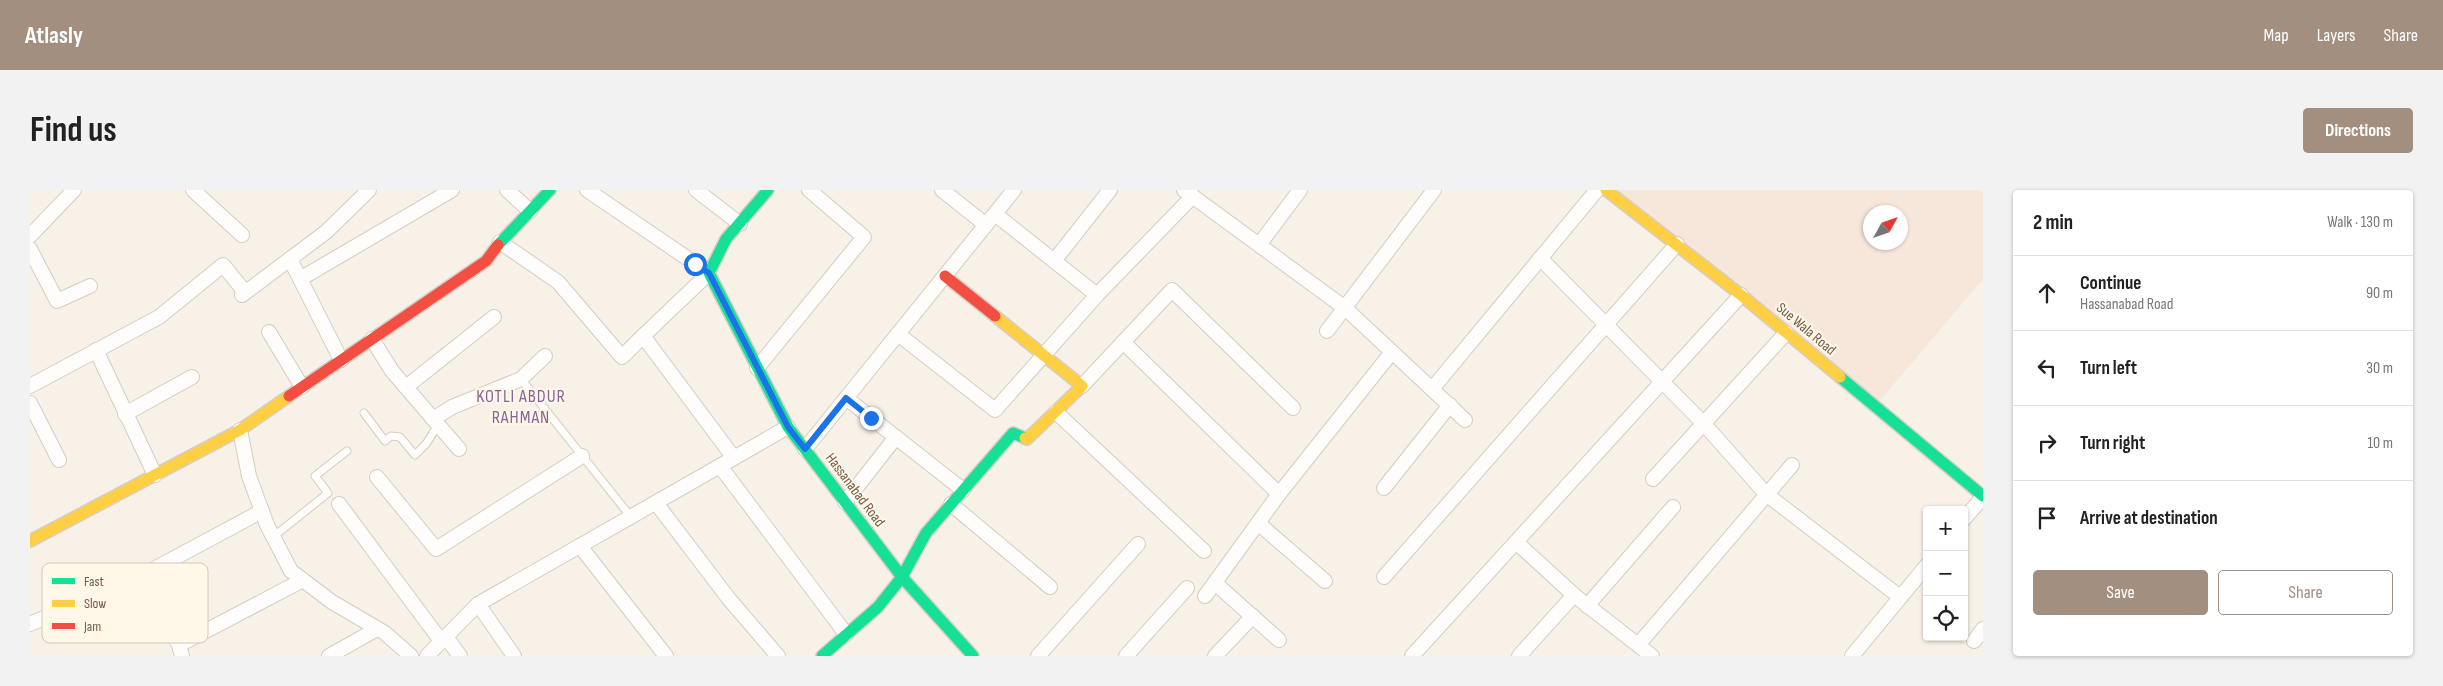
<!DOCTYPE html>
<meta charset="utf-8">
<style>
body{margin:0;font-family:"Sofia Sans Condensed",sans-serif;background:#f2f2f2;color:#222}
.controls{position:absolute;right:15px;bottom:15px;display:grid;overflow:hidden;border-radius:5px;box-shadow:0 1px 4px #0004}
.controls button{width:45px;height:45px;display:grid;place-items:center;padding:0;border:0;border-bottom:1px solid #e0e0e0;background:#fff;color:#222;font:25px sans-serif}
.compass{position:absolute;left:1833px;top:15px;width:45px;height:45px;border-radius:50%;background:#fff;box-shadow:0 1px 4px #0004;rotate:50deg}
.stop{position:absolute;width:15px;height:15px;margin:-11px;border:4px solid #1a73e8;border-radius:50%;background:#fff}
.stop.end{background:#1a73e8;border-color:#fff;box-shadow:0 1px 5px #0008}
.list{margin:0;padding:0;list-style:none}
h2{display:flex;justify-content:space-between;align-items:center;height:65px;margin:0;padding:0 20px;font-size:21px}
h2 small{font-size:16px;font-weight:400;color:#767676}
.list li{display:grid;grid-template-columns:32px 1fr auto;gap:15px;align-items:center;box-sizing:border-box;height:75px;padding:0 20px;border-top:1px solid #e0e0e0}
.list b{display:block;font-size:19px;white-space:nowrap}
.list p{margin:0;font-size:16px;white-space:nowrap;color:#767676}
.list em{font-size:16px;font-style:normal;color:#767676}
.actions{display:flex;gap:10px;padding:15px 20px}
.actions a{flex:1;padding:11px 0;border:1px solid #a28f80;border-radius:5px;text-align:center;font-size:18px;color:#a28f80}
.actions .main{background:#a28f80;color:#fff}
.icon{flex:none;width:28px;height:28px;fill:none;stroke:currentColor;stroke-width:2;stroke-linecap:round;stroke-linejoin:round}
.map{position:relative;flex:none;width:1953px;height:466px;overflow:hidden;border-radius:5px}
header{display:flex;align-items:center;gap:30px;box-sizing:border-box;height:70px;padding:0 25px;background:#a28f80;color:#fff}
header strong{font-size:24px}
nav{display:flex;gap:28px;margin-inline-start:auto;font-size:18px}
.intro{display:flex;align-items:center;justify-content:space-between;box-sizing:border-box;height:120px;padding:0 30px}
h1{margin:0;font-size:35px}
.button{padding:12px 22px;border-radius:5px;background:#a28f80;color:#fff;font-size:18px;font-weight:700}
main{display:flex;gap:30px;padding:0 30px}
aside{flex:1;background:#fff;border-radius:5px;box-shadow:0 1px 4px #0004}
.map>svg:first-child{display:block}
.commercial{fill:#f7e6da;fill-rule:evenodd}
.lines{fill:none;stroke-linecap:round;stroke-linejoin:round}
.lane-casing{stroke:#d6ccc2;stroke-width:9}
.street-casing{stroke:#d6ccc2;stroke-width:16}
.fast-casing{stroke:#d7cdc4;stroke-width:14}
.slow-casing{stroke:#d7cdc4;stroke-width:14}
.jam-casing{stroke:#d7cdc4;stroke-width:14}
.lane{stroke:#fefdfb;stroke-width:7}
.street{stroke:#fefdfb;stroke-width:14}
.fast{stroke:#16e098;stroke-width:11}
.slow{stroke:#ffcf43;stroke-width:11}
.jam{stroke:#f24e42;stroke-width:11}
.route{stroke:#1a73e8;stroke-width:6}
.labels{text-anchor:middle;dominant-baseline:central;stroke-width:4.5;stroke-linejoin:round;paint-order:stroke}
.street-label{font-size:15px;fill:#745a48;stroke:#fff7e8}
.quarter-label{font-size:18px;letter-spacing:1px;fill:#896398;stroke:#fff7e8}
.key{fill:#fff7e8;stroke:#d5c8b8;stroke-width:1}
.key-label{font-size:14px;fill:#745a48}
</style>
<header>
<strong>Atlasly</strong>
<nav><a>Map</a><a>Layers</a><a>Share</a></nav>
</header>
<div class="intro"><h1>Find us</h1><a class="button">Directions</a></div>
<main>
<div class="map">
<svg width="1953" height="466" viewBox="0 0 1953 466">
<rect width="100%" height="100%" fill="#f7f1e7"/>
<!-- commercial -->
<path class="commercial" d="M 1572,0 L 1953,0 L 1953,89 L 1846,215 ZM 1840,22 L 1870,22 L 1870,52 L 1840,52 Z"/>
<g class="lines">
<defs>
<g id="lane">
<path d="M 491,189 L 601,327"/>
<path d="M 334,223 L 355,251 L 361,246 L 370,247 L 385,265 L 396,254 L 408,235"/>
<path d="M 243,347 L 298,303 L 285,286 L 317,261"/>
</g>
<g id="street">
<path d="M 163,0 L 212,45"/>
<path d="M 477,0 L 500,21"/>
<path d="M 557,0 L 679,83 L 613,146 L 704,268"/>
<path d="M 666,0 L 710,34"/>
<path d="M 912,0 L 956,35"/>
<path d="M 1154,0 L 1315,118 L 1435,230"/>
<path d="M 965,24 L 1067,105 L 1163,6"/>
<path d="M 0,46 L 44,0"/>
<path d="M 470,52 L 528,92 L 592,167 L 613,146"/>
<path d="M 1229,55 L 1270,0"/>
<path d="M 0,59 L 27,111 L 60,96"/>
<path d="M 1510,68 L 1674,234 L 1736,304 L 1870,407"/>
<path d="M 260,69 L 311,170"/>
<path d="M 1024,71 L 1080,0"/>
<path d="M 270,89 L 422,0"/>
<path d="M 212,105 L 296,42 L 339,0"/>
<path d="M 1297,141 L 1404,0"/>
<path d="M 239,142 L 272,197"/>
<path d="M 868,144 L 965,220 L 1067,105"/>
<path d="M 342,149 L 362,181 L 429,259"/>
<path d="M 1093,152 L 1249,304"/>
<path d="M 66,160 L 125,285"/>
<path d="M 727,178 L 834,47 L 779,0"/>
<path d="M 0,196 L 129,127 L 193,75 L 215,102"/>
<path d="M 1052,196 L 1142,100 L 1263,218"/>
<path d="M 376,197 L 464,127"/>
<path d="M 1402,199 L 1567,0"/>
<path d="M 816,208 L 933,300"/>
<path d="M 0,213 L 29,270"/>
<path d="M 1026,222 L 1174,361"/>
<path d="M 95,224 L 162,187"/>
<path d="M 403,229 L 422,217 L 491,189 L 515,166"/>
<path d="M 210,240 L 219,286 L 237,335 L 261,381 L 302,412 L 355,443 L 381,466"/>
<path d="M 775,259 L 984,0"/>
<path d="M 690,276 L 816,444"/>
<path d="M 347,287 L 406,359 L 552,266"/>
<path d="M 1623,289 L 1756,143"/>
<path d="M 1354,298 L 1420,215"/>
<path d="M 815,312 L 866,247"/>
<path d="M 626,313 L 699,409 L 748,466"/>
<path d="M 309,314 L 411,451"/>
<path d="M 921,314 L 1020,397"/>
<path d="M 1934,329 L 1953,307"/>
<path d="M 1228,333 L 1295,391"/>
<path d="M 1486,352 L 1544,405"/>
<path d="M 550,356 L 636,466"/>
<path d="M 111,386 L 149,455 L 152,466"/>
<path d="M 1354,387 L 1647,54"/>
<path d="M 1185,393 L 1249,450"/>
<path d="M 1175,406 L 1249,304 L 1362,162"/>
<path d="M 448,414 L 484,466"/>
<path d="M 1557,416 L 1643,317"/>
<path d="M 0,434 L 111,386 L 232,321"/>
<path d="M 416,447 L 430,466"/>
<path d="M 1944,451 L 1953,439"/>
<path d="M 149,455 L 273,390"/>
<path d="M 1608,455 L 1762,275"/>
<path d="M 299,466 L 347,439"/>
<path d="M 397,466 L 448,414 L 758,237"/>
<path d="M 1008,466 L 1108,354"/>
<path d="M 1096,466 L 1157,398"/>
<path d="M 1185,466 L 1223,426"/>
<path d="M 1382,466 L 1711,105"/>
<path d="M 1489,466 L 1544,405 L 1622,466"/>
<path d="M 1822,466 L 1897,375"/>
</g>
<g id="fast">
<path d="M 738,0 L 696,49 L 679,83 L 758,237 L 872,387 L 943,466"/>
<path d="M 468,55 L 520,0"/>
<path d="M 1810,187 L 1953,306"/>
<path d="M 792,466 L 848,417 L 872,387 L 896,343 L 983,243 L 995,248"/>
</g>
<g id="slow">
<path d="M 1576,0 L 1711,105 L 1810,187"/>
<path d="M 965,126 L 1052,196 L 997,249 L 995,248"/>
<path d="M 0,351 L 210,240 L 259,206"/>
</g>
<g id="jam">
<path d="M 915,86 L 965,126"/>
<path d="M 259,206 L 456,71 L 468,55"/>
</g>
</defs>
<!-- lane casing -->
<use href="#lane" class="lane-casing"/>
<!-- street casing -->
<use href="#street" class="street-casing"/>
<!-- fast casing -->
<use href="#fast" class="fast-casing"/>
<!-- slow casing -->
<use href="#slow" class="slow-casing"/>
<!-- jam casing -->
<use href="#jam" class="jam-casing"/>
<!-- lane -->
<use href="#lane" class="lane"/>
<!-- street -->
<use href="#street" class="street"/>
<!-- fast -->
<use href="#fast" class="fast"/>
<!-- slow -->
<use href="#slow" class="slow"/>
<!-- jam -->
<use href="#jam" class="jam"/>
</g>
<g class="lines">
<!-- route -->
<path class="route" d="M 665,74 L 679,83 L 758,237 L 775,259 L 816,208 L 841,228"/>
</g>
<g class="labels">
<!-- street labels -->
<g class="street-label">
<text transform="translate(1776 139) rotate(40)">Sue Wala Road</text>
<text transform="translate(825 300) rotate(53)">Hassanabad Road</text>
</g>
<!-- quarter labels -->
<g class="quarter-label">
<text x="491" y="206">KOTLI ABDUR<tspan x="491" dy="21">RAHMAN</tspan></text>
</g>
</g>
<!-- legend -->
<rect x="12" y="373" width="166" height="80" rx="8" class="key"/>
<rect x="22" y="388" width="23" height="6" fill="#16e098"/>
<rect x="22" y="410" width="23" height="7" fill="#ffcf43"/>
<rect x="22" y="433" width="23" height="6" fill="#f24e42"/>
<g class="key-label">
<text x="54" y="396">Fast</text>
<text x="54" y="418">Slow</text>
<text x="54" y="441">Jam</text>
</g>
</svg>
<div class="controls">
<button>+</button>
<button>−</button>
<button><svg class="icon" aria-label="locate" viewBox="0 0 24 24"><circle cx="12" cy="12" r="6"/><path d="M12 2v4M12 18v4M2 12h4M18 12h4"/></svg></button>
</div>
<svg class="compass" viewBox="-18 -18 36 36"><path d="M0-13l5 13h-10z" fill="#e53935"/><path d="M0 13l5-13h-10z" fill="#767676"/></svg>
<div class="stop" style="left:665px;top:74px"></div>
<div class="stop end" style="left:841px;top:228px"></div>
</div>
<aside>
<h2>2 min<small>Walk · 130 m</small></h2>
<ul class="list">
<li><svg class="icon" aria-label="ahead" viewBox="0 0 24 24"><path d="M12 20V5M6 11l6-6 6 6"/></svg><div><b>Continue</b><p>Hassanabad Road</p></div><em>90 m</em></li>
<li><svg class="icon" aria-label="left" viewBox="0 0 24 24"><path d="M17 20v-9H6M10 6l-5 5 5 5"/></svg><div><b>Turn left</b></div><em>30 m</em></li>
<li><svg class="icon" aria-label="right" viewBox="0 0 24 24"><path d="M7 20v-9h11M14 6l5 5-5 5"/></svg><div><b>Turn right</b></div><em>10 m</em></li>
<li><svg class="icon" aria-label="arrive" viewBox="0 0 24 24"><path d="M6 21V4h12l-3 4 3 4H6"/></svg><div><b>Arrive at destination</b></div></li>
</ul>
<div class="actions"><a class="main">Save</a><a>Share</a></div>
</aside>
</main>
